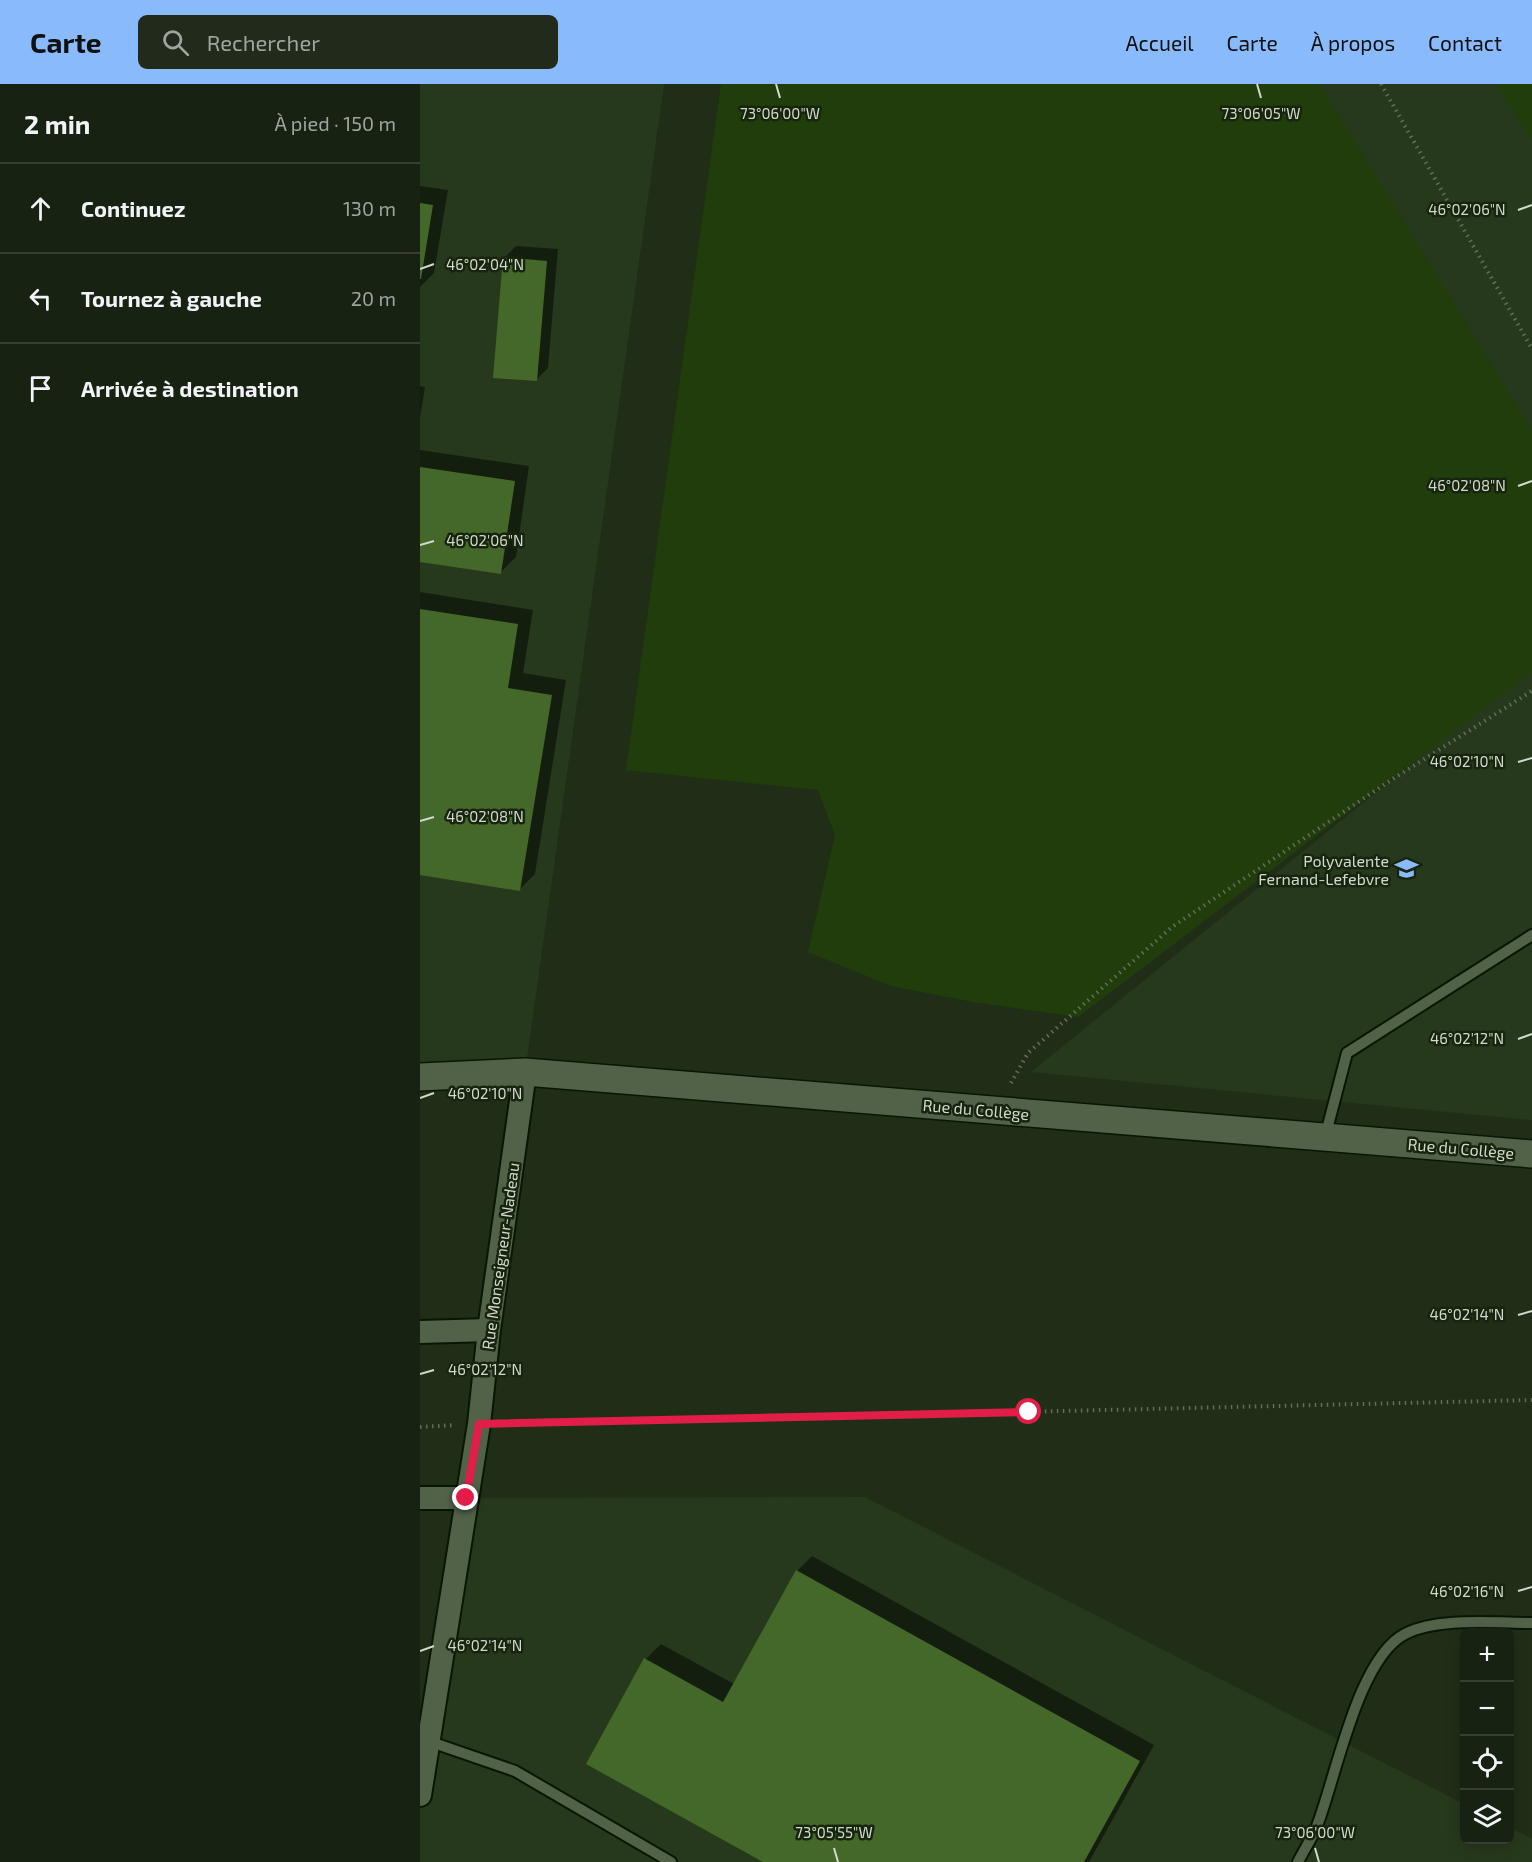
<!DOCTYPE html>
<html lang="fr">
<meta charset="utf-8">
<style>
body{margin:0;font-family:"Exo 2",sans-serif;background:#212a1b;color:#f1f3f6}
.controls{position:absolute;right:18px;bottom:18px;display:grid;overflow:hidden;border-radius:9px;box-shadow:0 3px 15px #0003}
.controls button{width:54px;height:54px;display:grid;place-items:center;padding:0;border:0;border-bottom:2px solid #363f32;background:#182212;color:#f1f3f6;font:30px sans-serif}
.stop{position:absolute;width:18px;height:18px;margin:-14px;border:4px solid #e11d48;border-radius:50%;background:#fff}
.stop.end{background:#e11d48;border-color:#fff;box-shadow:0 2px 6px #0008}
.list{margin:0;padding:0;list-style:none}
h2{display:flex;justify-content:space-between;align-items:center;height:78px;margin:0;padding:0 24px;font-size:26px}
h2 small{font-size:20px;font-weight:400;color:#9fa49f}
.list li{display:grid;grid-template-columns:39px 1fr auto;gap:18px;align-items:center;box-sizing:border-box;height:90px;padding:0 24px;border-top:2px solid #363f32}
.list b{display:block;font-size:22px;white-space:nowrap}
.list em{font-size:20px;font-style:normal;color:#9fa49f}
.icon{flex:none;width:33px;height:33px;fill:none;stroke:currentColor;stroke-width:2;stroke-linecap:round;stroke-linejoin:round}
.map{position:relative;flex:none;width:1112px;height:1778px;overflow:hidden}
header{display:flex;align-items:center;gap:36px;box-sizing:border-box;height:84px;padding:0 30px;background:#89bafc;color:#111}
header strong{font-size:28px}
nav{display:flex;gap:33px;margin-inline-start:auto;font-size:21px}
.search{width:420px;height:54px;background:#212a1b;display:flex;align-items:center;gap:15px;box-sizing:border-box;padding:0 21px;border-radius:9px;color:#9fa49f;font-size:22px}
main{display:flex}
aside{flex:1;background:#182212}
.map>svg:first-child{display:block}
.built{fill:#27391c}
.green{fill:#213d0b}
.shadow{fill:#0007}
.building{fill:#436829}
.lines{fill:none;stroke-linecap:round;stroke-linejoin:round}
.service-casing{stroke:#091603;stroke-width:14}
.minor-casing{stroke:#091603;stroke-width:26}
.tertiary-casing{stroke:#091603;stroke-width:30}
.path{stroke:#626e5b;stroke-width:4;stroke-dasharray:1.5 4.5;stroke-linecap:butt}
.service{stroke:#526249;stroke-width:10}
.minor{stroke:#526249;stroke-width:22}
.tertiary{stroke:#526249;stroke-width:27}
.route{stroke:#e11d48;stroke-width:8}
.ticks{fill:none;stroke:#d0d9cb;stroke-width:2}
.labels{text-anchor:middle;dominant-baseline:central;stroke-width:5;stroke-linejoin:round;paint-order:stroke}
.poi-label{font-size:16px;fill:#d0d9cb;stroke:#17240e;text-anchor:end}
.street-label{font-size:16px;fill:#d0d9cb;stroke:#17240e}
.ticks-label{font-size:15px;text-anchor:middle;fill:#d0d9cb;stroke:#17240e;stroke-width:5;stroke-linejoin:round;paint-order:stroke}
</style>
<header>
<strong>Carte</strong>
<div class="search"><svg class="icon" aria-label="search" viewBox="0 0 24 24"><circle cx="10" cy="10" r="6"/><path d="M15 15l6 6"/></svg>Rechercher</div>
<nav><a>Accueil</a><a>Carte</a><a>À propos</a><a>Contact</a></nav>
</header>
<main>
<aside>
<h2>2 min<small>À pied · 150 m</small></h2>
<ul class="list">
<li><svg class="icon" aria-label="ahead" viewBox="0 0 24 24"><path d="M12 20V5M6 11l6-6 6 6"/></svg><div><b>Continuez</b></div><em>130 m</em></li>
<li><svg class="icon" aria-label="left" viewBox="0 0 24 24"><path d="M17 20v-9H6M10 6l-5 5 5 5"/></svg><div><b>Tournez à gauche</b></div><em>20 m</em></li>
<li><svg class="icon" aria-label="arrive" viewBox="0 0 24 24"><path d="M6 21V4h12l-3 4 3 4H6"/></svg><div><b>Arrivée à destination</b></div></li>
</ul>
</aside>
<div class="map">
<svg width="1112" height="1778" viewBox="0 0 1112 1778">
<rect width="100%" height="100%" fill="#202e18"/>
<!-- built -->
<g class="built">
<path d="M 0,0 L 244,0 L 105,988 L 0,991 Z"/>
<path d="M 870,0 L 1112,0 L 1112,374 Z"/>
<path d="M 1112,582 L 1112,1036 L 611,988 Z"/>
<path d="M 445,1413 L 1044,1720 L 1044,1756 L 1090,1756 L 1090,1743 L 1112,1755 L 1112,1778 L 0,1778 L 0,1711 L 46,1414 Z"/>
</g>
<!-- green -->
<g class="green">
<path d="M 301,0 L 900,0 L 1112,346 L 1112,588 L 658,933 L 553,918 L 471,902 L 388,868 L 415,751 L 398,706 L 206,686 Z"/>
<path d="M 1076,0 L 1112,0 L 1112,56 Z"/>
</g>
<!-- shadow -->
<g class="shadow">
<path d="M 0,102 L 28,106 L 14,189 L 0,203 Z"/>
<path d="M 96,162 L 138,165 L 128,284 L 117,295 L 84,174 Z"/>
<path d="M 0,302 L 5,303 L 0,334 Z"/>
<path d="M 0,366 L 109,382 L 96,473 L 80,489 L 0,477 Z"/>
<path d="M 0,508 L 113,526 L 103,589 L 146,596 L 115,790 L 100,805 L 0,790 Z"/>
<path d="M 392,1472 L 734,1661 L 669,1778 L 346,1778 L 226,1575 L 241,1560 L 314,1600 L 377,1487 Z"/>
</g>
<!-- building -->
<g class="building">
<path d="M 0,119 L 13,121 L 1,195 L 0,195 Z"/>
<path d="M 83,173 L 127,177 L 117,297 L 73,294 Z"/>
<path d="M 0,383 L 95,397 L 81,490 L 0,478 Z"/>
<path d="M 0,525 L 98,540 L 88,604 L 132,611 L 100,807 L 0,791 Z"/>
<path d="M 376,1486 L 720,1677 L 664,1778 L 343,1778 L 166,1680 L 224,1574 L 303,1618 Z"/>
</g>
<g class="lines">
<defs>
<g id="service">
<path d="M 905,1053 L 927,969 L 1112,851"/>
<path d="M 8,1657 L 95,1687 L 251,1778"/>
<path d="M 878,1778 C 884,1766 892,1754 897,1742 C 916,1693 938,1574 985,1550 C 1017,1533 1076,1539 1112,1539"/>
</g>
<g id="minor">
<path d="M 0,1248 L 69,1246"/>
<path d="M 0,1414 L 46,1414"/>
<path d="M 0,1711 L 59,1340 L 69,1246 L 105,988"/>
</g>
<path id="tertiary" d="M 0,993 L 105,988 L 1112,1070"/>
</defs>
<!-- service casing -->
<use href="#service" class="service-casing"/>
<!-- minor casing -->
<use href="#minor" class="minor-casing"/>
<!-- tertiary casing -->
<use href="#tertiary" class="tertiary-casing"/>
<!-- path -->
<g class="path">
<path d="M 961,0 L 1112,265"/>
<path d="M 591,999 L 608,969 L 752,843 L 968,698 L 1112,607"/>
<path d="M 85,1340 L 1112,1316"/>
<path d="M 0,1343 L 35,1341"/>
</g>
<!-- service -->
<use href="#service" class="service"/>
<!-- minor -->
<use href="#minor" class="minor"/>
<!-- tertiary -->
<use href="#tertiary" class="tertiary"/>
</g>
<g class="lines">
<!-- route -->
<path class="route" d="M 46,1414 L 59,1340 L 609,1328"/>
</g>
<!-- ticks -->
<path class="ticks" d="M 356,0 L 360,14M 837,0 L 841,14M 1098,126 L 1112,121M 0,185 L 14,180M 1098,402 L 1112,397M 0,461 L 14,457M 1098,678 L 1112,674M 0,737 L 14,733M 1098,955 L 1112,950M 0,1014 L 14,1009M 1098,1231 L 1112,1227M 0,1290 L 14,1286M 1098,1507 L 1112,1503M 0,1567 L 14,1562M 414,1764 L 418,1778M 895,1764 L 899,1778"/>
<!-- icons -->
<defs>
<symbol id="school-bare" viewBox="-9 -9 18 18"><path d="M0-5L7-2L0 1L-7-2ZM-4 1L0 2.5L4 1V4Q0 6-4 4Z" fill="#89bafc" stroke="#17240e" stroke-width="2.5" paint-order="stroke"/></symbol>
</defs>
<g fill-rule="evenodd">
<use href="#school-bare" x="970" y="768" width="33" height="33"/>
</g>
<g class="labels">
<!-- poi labels -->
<g class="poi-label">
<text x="969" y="776">Polyvalente<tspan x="969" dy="18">Fernand-Lefebvre</tspan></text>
</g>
<!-- street labels -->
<g class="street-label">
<text transform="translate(556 1025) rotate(5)">Rue du Collège</text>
<text transform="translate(1041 1064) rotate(5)">Rue du Collège</text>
<text transform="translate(80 1172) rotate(-82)">Rue Monseigneur-Nadeau</text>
</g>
</g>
<g class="ticks-label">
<text x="360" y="35">73°06'00"W</text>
<text x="841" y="35">73°06'05"W</text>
<text x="1047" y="131">46°02'06"N</text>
<text x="65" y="186">46°02'04"N</text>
<text x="1047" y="407">46°02'08"N</text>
<text x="65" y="462">46°02'06"N</text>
<text x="1047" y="683">46°02'10"N</text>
<text x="65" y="738">46°02'08"N</text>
<text x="1047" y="960">46°02'12"N</text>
<text x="65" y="1015">46°02'10"N</text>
<text x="1047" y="1236">46°02'14"N</text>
<text x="65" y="1291">46°02'12"N</text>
<text x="1047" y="1513">46°02'16"N</text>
<text x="65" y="1567">46°02'14"N</text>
<text x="414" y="1754">73°05'55"W</text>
<text x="895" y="1754">73°06'00"W</text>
</g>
</svg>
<div class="controls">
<button>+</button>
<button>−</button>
<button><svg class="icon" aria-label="locate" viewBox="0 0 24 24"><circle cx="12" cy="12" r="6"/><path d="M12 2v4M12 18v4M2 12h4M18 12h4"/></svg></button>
<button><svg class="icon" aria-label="layers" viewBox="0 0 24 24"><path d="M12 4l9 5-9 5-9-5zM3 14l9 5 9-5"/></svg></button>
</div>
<div class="stop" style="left:609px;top:1328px"></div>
<div class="stop end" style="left:46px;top:1414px"></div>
</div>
</main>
